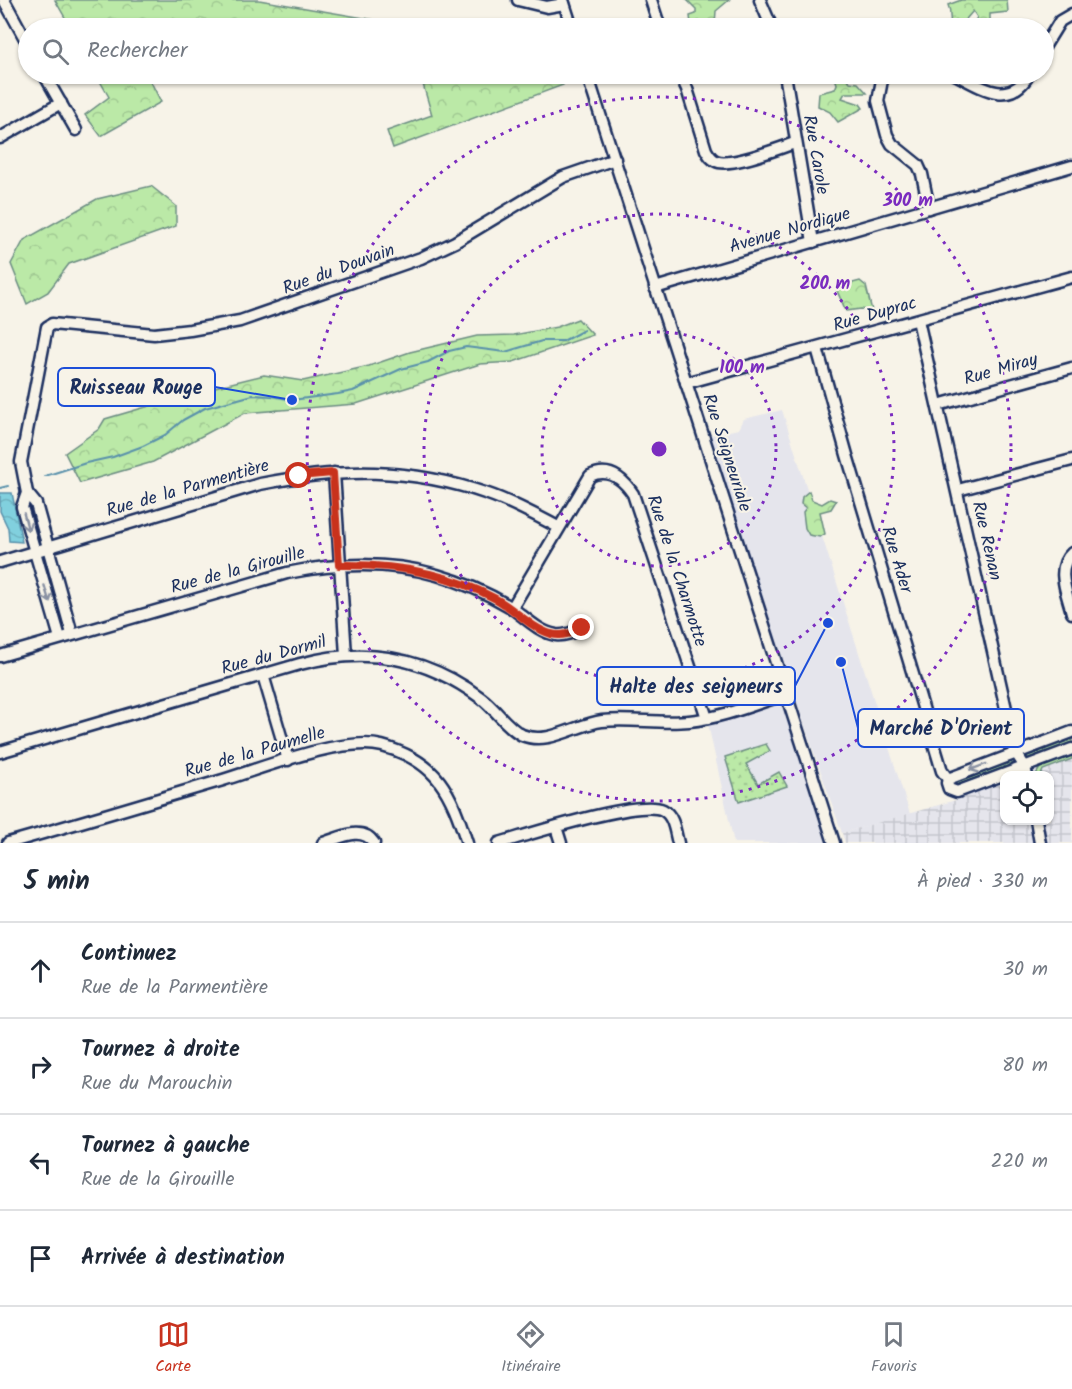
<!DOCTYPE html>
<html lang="fr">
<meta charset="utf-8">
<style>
body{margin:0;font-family:Kalam,sans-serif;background:#f6f6f7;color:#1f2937}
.controls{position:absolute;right:18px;bottom:18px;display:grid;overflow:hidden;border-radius:12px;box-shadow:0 2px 4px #0004}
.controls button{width:54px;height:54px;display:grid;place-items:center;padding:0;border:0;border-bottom:2px solid #e0e1e3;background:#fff;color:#1f2937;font:30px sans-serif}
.stop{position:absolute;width:18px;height:18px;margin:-14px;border:4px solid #c8321e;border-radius:50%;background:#fff}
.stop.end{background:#c8321e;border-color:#fff;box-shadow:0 2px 6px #0008}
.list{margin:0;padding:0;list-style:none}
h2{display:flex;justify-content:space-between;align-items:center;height:78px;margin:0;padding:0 24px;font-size:26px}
h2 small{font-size:20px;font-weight:400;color:#747a83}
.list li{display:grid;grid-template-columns:39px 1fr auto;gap:18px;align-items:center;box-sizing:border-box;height:96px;padding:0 24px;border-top:2px solid #e0e1e3}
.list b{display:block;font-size:22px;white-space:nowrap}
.list p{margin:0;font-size:20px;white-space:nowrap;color:#747a83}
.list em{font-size:20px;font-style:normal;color:#747a83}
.icon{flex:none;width:33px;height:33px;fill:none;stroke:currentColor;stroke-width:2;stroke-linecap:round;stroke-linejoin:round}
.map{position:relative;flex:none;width:1072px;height:843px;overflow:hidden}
.search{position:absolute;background:#fff;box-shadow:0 2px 4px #0004;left:18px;right:18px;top:18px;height:66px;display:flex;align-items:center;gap:15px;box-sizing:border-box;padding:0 21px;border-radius:33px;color:#747a83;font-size:22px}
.sheet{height:462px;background:#fff}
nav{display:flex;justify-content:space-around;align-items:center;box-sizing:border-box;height:84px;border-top:2px solid #e0e1e3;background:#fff;font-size:16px;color:#747a83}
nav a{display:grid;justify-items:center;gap:3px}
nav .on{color:#c8321e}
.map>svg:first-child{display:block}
.built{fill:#e5e5ec}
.industrial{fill:url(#industrial-grid)}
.grass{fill:#bbe9a7;stroke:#6b8c82;stroke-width:1.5}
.forest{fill:url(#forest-crowns);stroke:#6b8c82;stroke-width:1.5}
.park{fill:url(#park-dots);stroke:#6b8c82;stroke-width:1.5}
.water{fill:url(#water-waves);stroke:#5890ab;stroke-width:1.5}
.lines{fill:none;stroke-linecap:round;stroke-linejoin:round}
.stream{stroke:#5890ab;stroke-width:2}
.minor-casing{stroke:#1b2f5e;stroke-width:15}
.minor{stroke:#f7f3e8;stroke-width:10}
.oneway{stroke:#8991a3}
.route{stroke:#c8321e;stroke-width:8}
.ring{fill:none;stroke:#7b2cbf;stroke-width:3;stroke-dasharray:3 6}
.labels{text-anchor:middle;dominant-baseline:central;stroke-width:4.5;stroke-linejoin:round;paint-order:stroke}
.street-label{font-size:18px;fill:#1b2f5e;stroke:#f7f3e8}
.centre{fill:#7b2cbf;stroke:#f7f3e8;stroke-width:3}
.ring-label{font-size:18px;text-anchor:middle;font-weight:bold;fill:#7b2cbf;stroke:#f7f3e8;stroke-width:4.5;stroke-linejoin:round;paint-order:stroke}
.leader{fill:none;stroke:#1d4ed8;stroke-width:2}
.callout-dot{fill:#1d4ed8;stroke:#f7f3e8;stroke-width:2}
.callout{fill:#f7f3e8;stroke:#1d4ed8;stroke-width:2}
.callout-label{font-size:20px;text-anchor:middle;font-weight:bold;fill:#1b2f5e}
</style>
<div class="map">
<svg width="1072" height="843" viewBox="0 0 1072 843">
<defs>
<pattern id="industrial-grid" width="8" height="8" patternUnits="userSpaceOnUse" patternTransform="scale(1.5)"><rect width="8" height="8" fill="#e5e5ec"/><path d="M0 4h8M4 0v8" fill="none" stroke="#c4c5cd"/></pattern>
<pattern id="forest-crowns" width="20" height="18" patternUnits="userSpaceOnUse" patternTransform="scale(1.5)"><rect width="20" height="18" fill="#bbe9a7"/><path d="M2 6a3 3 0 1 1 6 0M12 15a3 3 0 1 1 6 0" fill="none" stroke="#a0c892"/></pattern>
<pattern id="park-dots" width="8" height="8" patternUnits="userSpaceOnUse" patternTransform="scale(1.5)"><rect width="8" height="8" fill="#bbe9a7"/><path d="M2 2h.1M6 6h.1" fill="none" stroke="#a0c892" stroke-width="1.8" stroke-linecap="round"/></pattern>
<pattern id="water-waves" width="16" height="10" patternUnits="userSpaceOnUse" patternTransform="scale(1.5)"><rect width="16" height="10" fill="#81d0de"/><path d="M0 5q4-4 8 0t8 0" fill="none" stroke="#6fb3c1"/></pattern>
</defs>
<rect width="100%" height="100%" fill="#f7f3e8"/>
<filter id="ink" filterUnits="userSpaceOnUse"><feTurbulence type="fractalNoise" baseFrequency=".0167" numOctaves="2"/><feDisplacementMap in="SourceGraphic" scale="12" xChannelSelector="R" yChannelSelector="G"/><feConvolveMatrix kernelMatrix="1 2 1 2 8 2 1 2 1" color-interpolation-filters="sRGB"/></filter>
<g filter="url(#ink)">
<!-- built -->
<g class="built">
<path d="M 782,410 L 910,814 L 842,833 L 704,436 L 739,429 L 744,419 Z"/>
<path d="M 781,701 L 826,843 L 734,843 L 708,724 Z"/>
</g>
<!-- industrial -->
<path class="industrial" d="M 1072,749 L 1072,843 L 845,843 L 842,833 L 956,800 L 1004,777 L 1004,820 L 1050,820 L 1050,776 L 1007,775 Z"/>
<!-- grass -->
<g class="grass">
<path d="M 45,559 L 47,560 L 61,608 L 62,626 L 60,626 L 46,576 Z"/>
<path d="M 1072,737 L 1072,744 L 1029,760 L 1026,758 L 1027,754 Z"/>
<path d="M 1072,754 L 1072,759 L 1043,770 L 1041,775 L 1035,776 L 1041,766 Z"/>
<path d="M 1009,761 L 1012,763 L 1012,766 L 957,787 L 954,785 L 954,782 Z"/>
</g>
<!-- forest -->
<g class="forest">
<path d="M 55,0 L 259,0 L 422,28 L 71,28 Z"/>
<path d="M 687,0 L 729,0 L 716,11 L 715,24 L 707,28 L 702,28 L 699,21 L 691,24 L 690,16 L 696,14 L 696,9 Z"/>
<path d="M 961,0 L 1007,0 L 1008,12 L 990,14 L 990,20 L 981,28 L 972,28 L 977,17 L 973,11 L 960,26 L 952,26 C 948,18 952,13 948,5 Z"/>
<path d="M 96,74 L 147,74 L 161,102 L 101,136 L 85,115 L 109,97 Z"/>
<path d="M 420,74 L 566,74 L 563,85 L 393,148 L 387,131 L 432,115 Z"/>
<path d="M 834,74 L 851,74 L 847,78 L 850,82 L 858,83 L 867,93 L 845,93 L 842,98 L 860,104 L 863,108 L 838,122 L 830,112 L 818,106 L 819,93 L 835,89 L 837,84 Z"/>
<path d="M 151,186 L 176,206 L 176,226 L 69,264 L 48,292 L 27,304 L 11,264 L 24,240 L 97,199 Z"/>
<path d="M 860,281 L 866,286 L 872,311 L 861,309 L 846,311 L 837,291 L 842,286 Z"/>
<path d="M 578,319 L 593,335 L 513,362 L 480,364 L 356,404 L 245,413 L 153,462 L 80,483 L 65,453 L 99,429 L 105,419 L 211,388 L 264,375 L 303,381 L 369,366 L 410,352 L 477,336 L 514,335 L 557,327 Z"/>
<path d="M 809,491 L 812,500 L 822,504 L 830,499 L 836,501 L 831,509 L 820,512 L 825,534 L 820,537 L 809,535 L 805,528 L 803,512 L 806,508 L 801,504 L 802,497 Z"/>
</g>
<!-- park -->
<path class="park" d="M 766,744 L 770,751 L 746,764 L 758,784 L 779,772 L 787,786 L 739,802 L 725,757 Z"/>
<!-- water -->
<path class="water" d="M 0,493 L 12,493 L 22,542 L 9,541 L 8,528 L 0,511 Z"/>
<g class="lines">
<!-- stream -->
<g class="stream">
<path d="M 45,476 L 86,463 L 113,457 L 143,446 L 165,435 L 183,420 L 205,408 L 253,395 L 272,396 L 292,400 L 338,394 L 353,391 L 401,369 L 428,362 L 449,351 L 466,347 L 505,352 L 542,341 L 563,341 L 584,330"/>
<path d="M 0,488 L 8,486"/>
</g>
<defs>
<g id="minor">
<path d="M 4,0 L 28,44"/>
<path d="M 518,0 L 547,7 L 564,4"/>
<path d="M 563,0 L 572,28"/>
<path d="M 651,0 L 660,28"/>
<path d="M 760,0 L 772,28"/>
<path d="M 1044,47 L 1060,21 L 1072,14"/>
<path d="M 44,74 L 76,130"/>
<path d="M 587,74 L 834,843"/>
<path d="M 680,74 L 687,89 L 706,150 C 709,155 711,159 716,161 C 730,168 779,148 795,143"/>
<path d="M 785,74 L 813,242"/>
<path d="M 889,74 L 882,80 L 878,101 L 887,135 L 892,144 L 918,165 L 922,174 L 929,208"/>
<path d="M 955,74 C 980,87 1010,108 1029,74"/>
<path d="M 0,138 L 61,103"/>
<path d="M 655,288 L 1072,166"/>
<path d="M 918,320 L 1016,753 L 1025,767 L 1027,776"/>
<path d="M 817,348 L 847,455 L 942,771 L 948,779"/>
<path d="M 686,383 L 1072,277"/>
<path d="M 938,405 L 1072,368"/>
<path d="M 334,473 L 346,655"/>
<path d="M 958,490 L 1072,460"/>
<path d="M 27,493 L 36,504 L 72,634"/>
<path d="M 1072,553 C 1055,568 1067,593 1072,613"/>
<path d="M 0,562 L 260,484 C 340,468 410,467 488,494 C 512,502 535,515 558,527"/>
<path d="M 512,608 L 590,476 C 609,467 623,479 633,494 L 707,718"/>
<path d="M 60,638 L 22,507 L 27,493 L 21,462 L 47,327 L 52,324 L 154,334 L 190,330 L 240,321 L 421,258 L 455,242 L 563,177 L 615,159"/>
<path d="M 0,656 L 287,573 C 337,563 388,561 437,575 C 462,582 487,593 509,606 C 524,616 538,632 556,635 C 566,636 573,632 582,628"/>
<path d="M 263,675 L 288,760"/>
<path d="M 0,752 L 300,664 C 367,646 426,657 481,698 C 496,709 506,727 522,735 C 548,746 577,724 602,721 C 631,718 660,724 689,721 C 722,718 755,704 786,694"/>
<path d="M 948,779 L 947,783 L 949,789 L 957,792 L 1072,749"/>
<path d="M 948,779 L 1072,732"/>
<path d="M 1036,820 L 1040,843"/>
<path d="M 556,827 L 561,843"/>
<path d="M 8,843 C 80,823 151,801 223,780 C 262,768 343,736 382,746 C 438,761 451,793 467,843"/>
<path d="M 323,843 C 340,838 362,825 374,843"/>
<path d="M 499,843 C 528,835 640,798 663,810 C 674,816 675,832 678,843"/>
</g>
</defs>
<!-- minor casing -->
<use href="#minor" class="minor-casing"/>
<!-- minor -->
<use href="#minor" class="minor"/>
</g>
<!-- one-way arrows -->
<defs><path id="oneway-shaft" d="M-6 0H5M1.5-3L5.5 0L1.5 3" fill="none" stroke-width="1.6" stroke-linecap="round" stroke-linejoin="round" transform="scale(1.5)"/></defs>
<g class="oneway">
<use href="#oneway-shaft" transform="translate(26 522) rotate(75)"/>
<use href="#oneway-shaft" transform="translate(47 594) rotate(73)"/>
<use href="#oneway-shaft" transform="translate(978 767) rotate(160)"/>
</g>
</g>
<g class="lines" filter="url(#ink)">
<!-- route -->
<path class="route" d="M 299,476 L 333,473 L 339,565 C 394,564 447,572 496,599 C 514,609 531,628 551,634 C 563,637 571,633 582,628"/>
</g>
<!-- distance rings -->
<g class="ring">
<circle cx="659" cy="449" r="117"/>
<circle cx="659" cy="449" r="235"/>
<circle cx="659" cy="449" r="352"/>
</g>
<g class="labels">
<!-- street labels -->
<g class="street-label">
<text transform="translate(815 155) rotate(80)">Rue Carole</text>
<text transform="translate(790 231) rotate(-16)">Avenue Nordique</text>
<text transform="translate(339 270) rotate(-20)">Rue du Douvain</text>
<text transform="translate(875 315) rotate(-16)">Rue Duprac</text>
<text transform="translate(1001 370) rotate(-16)">Rue Miray</text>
<text transform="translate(726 453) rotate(72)">Rue Seigneuriale</text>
<text transform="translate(188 489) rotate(-16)">Rue de la Parmentière</text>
<text transform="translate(986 541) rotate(77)">Rue Renan</text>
<text transform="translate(896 560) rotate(73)">Rue Ader</text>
<text transform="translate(238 571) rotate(-15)">Rue de la Girouille</text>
<text transform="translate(676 571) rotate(72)">Rue de la Charmotte</text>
<text transform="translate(274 656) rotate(-15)">Rue du Dormil</text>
<text transform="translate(255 753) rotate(-16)">Rue de la Paumelle</text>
</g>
</g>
<circle cx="659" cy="449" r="9" class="centre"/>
<g class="ring-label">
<text x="908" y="206">300 m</text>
<text x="825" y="289">200 m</text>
<text x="742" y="373">100 m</text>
</g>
<!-- callouts -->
<path class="leader" d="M292 400L215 387M828 623L795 686M841 662L858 728"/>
<g class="callout-dot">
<circle cx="292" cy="400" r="6"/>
<circle cx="828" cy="623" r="6"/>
<circle cx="841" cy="662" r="6"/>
</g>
<g class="callout">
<rect x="58" y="368" width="157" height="38" rx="6"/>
<rect x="597" y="667" width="198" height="38" rx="6"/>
<rect x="858" y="709" width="166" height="38" rx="6"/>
</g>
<g class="callout-label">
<text x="136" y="394">Ruisseau Rouge</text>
<text x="696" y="693">Halte des seigneurs</text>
<text x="941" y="735">Marché D'Orient</text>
</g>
</svg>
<div class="controls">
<button><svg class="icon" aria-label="locate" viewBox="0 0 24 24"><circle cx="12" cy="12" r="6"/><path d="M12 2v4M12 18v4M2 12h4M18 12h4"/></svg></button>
</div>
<div class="stop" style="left:299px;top:476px"></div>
<div class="stop end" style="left:582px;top:628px"></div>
<div class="search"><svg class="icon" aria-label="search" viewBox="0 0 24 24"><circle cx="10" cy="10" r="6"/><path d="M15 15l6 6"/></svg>Rechercher</div>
</div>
<section class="sheet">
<h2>5 min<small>À pied · 330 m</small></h2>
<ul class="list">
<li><svg class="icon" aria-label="ahead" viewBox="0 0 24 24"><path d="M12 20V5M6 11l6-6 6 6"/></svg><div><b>Continuez</b><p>Rue de la Parmentière</p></div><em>30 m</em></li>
<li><svg class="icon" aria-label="right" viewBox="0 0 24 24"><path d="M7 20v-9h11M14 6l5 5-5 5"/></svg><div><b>Tournez à droite</b><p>Rue du Marouchin</p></div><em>80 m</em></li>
<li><svg class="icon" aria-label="left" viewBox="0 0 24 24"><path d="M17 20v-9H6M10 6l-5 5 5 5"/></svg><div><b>Tournez à gauche</b><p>Rue de la Girouille</p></div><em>220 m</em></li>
<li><svg class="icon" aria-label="arrive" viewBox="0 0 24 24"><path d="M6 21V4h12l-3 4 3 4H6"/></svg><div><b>Arrivée à destination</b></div></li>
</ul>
</section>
<nav>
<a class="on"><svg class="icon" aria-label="map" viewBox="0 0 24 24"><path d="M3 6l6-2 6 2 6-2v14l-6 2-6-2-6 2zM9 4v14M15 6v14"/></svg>Carte</a>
<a><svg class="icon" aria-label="directions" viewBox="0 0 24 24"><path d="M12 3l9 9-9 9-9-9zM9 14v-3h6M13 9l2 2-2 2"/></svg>Itinéraire</a>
<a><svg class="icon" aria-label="saved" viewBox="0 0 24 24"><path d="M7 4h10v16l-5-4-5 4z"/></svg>Favoris</a>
</nav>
